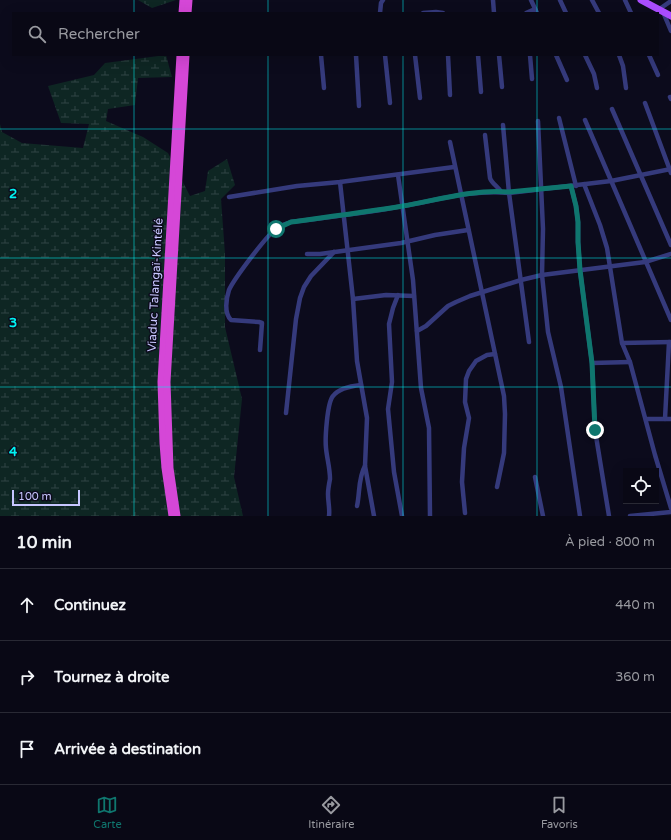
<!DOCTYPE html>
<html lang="fr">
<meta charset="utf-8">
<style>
body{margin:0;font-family:"Varela Round",sans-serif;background:#12111e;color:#f1f3f6}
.controls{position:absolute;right:12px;bottom:12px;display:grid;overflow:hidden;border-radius:0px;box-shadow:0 4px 16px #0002}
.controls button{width:36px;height:36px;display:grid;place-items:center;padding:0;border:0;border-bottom:1px solid #292934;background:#090815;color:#f1f3f6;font:20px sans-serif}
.scale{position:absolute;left:12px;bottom:10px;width:68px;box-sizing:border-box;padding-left:4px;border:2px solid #c7c6ff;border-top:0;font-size:11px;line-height:14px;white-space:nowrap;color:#c7c6ff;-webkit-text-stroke:3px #0c0b1c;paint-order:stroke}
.stop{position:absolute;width:12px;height:12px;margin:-9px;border:3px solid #0f766e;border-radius:50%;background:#fff}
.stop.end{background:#0f766e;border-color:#fff;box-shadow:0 1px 4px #0008}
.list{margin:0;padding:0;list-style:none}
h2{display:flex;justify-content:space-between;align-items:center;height:52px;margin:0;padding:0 16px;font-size:17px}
h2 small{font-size:13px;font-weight:400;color:#999aa0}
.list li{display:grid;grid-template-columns:26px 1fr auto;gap:12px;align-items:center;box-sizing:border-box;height:72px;padding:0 16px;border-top:1px solid #292934}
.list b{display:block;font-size:15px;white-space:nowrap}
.list em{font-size:13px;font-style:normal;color:#999aa0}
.icon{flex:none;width:22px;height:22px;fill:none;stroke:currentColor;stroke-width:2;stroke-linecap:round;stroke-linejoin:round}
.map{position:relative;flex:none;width:671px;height:516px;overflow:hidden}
.search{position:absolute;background:#090815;box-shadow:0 4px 16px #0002;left:12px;right:12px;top:12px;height:44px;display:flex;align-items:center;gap:10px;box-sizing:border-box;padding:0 14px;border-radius:0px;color:#999aa0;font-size:15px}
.sheet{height:268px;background:#090815}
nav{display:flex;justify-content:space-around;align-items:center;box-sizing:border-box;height:56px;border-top:1px solid #292934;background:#090815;font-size:11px;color:#999aa0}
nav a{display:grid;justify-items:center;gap:2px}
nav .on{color:#0f766e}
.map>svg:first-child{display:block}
.wetland{fill:url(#wetland-marsh)}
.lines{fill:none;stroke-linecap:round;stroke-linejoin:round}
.minor{stroke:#353a7c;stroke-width:4.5}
.primary{stroke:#ab4dff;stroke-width:7}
.trunk{stroke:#d547d7;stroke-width:7}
.route{stroke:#0f766e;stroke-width:5}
.grid{fill:none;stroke:#00f1f1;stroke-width:1;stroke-opacity:0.55}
.labels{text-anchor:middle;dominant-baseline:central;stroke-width:3;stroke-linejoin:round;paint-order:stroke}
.street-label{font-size:12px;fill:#c7c6ff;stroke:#0c0b1c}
.grid-label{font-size:13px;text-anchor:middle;font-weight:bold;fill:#00f1f1;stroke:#0c0b1c;stroke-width:3;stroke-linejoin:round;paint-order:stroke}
</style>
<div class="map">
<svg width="671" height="516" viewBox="0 0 671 516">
<defs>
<pattern id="wetland-marsh" width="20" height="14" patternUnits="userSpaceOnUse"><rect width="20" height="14" fill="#0e2623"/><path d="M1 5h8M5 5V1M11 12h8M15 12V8" fill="none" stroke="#304444"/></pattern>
</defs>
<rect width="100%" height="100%" fill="#0c0b1c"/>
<!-- wetland -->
<g class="wetland">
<path d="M 138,0 L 176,0 L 152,8 Z"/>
<path d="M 166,55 L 172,77 L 138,78 L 135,105 L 108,109 L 106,121 L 143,137 L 168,153 L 190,196 L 205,191 L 208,171 L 227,159 L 235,185 L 221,199 L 225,254 L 225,327 L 242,399 L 234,477 L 243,516 L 0,516 L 0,124 L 2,132 L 22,143 L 83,148 L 89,124 L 61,123 L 48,86 L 94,75 L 105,63 Z"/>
</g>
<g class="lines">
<!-- minor -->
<g class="minor">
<path d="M 493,0 L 494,13"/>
<path d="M 531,0 L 537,13"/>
<path d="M 560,0 L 566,13"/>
<path d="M 592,0 L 599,13"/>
<path d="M 625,0 L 631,13"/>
<path d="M 658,10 L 671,1"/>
<path d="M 663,12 L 671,31"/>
<path d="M 380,13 L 381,3 L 383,0"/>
<path d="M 423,13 L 436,12 L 443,13"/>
<path d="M 526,13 L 535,9"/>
<path d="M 321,55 L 324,88"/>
<path d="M 356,55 L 359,106"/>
<path d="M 385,55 L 390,103"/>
<path d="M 415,55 L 420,98"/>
<path d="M 448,55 L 450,95"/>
<path d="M 478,55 L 481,92"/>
<path d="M 499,55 L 502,87"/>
<path d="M 530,55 L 532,79"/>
<path d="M 556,55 L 567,80"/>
<path d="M 585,55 L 594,74 L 597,88"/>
<path d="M 619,55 L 623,66 L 626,88"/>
<path d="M 649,55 L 658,75"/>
<path d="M 670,97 L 671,99"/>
<path d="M 645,103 L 671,173"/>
<path d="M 612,109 L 671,245"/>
<path d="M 559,118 L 576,186"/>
<path d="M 585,120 L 671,320"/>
<path d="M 538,121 L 543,229 L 542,275 L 548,332 L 561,387 L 580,516"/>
<path d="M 503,125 L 509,193 L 529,342"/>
<path d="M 485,135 L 490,178 C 492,184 498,186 501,192"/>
<path d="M 450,142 L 504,396 L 505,414 L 504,453 L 497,487"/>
<path d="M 398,175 L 413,280 L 421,388 L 429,428 L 430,516"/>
<path d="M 340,182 L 353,299 L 357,361 L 367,418 L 365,466 L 374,516"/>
<path d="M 584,184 L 600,225 L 607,248 L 622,343 L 630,362 L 655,455 L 671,508"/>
<path d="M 571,186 L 576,206 L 578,222 L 578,242 L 580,270 L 592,363 L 595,430 L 609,516"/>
<path d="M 229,197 L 297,186 L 340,182 L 454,167"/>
<path d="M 307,254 L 320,254 L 401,243 L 435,235 L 468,230"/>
<path d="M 398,295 L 393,308 L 389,324 L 392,382 L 388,409 L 394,472 L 402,516"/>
<path d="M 353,299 L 386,295 L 414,296"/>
<path d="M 417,331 L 426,326 L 448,306 L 456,302 L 470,296 L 521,280 L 542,275 L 645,262 L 671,254"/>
<path d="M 622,343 L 671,342"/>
<path d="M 260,350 L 262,323 L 259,322 L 231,320 C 224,313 226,299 229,290 C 234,279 266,236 277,228 C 281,225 286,224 291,222 C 328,217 366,213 403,206 C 438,200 473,189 509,193 L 611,181 L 671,169"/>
<path d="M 592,363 L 630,362"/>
<path d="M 286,413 L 296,319 L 300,298 L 304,287 L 311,276 L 334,252"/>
<path d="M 646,419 L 671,419"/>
<path d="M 665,419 L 669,342"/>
<path d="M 535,477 L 543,516"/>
<path d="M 357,506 C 360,493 358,478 365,466"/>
<path d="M 465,513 L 462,482 L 464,448 L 469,418 L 465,402 L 466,379 L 469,371 L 476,361 L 487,355 L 495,354"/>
<path d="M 329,516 C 330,509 328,502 328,494 C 328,489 329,484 330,479 C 330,468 327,459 326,448 C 325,439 327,403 333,396 C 339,388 351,386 361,385"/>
<path d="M 630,516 L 671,512"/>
</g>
<!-- primary -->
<path class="primary" d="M 641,0 L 671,16"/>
<!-- trunk -->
<g class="trunk">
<path d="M 182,13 L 183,0"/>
<path d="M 188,13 L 189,0"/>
<path d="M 172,516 L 165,468 L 163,443 L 161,382 L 180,55"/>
<path d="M 177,516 L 170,468 L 167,382 L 186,55"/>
</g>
</g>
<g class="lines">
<!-- route -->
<path class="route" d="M 276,229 L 291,222 C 328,217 366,212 403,206 C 438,200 473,189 509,192 L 571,186 L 576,206 L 578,222 L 578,242 L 580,270 L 592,363 L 595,430"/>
</g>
<!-- grid -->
<path class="grid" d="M 134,0 L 134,13M 268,0 L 268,13M 403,0 L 403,13M 537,0 L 537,13M 134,55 L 134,516M 268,55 L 268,516M 403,55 L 403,516M 537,55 L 537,516M 0,129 L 671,129M 0,258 L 671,258M 0,387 L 671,387"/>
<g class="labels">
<!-- street labels -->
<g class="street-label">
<text transform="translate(155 285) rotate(-87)">Viaduc Talangaï-Kintélé</text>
</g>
</g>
<g class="grid-label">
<text x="13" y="198">2</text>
<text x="13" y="327">3</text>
<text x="13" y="456">4</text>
</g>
</svg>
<div class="controls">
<button><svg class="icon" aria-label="locate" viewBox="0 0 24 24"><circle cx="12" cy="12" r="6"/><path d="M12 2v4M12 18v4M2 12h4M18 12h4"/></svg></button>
</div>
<div class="scale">100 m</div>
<div class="stop" style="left:276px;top:229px"></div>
<div class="stop end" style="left:595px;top:430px"></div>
<div class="search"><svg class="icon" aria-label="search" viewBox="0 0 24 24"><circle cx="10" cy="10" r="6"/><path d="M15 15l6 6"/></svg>Rechercher</div>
</div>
<section class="sheet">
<h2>10 min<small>À pied · 800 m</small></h2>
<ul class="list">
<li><svg class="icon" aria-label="ahead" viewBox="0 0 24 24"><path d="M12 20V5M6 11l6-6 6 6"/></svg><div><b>Continuez</b></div><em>440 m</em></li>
<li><svg class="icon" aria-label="right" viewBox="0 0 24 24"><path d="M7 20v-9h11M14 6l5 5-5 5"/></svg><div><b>Tournez à droite</b></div><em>360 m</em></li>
<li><svg class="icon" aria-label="arrive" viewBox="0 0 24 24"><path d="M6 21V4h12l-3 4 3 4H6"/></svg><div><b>Arrivée à destination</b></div></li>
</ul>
</section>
<nav>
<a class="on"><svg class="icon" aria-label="map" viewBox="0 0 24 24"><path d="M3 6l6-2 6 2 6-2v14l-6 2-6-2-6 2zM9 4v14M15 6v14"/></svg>Carte</a>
<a><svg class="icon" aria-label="directions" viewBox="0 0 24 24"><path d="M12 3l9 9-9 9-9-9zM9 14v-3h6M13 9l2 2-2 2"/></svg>Itinéraire</a>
<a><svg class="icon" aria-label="saved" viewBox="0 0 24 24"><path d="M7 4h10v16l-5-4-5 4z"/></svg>Favoris</a>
</nav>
